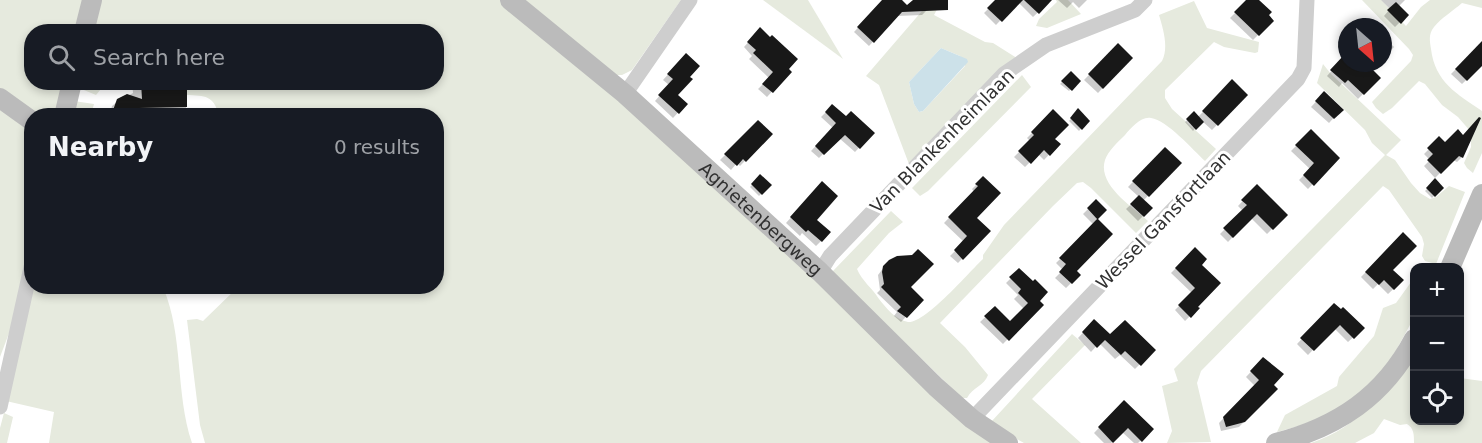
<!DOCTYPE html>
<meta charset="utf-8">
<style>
body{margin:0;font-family:"DejaVu Sans",sans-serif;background:#20242c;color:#f1f3f6}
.controls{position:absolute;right:18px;bottom:18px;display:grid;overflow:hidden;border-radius:12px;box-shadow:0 3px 9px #0003}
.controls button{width:54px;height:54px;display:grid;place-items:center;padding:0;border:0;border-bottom:2px solid #363941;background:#171b24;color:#f1f3f6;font:30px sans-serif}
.compass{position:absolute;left:1338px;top:18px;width:54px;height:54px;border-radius:50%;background:#171b24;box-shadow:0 3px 9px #0003;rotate:153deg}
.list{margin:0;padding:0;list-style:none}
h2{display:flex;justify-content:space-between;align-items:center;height:78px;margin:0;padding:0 24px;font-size:26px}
h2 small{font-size:20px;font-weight:400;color:#9ea1a6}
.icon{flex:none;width:33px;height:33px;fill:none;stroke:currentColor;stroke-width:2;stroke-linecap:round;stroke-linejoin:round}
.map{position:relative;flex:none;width:1482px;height:443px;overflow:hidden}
.search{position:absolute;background:#171b24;box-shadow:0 3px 9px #0003;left:24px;top:24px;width:420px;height:66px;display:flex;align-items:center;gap:15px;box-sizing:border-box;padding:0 21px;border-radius:24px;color:#9ea1a6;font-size:22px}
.panel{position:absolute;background:#171b24;box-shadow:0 3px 9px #0003;left:24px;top:108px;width:420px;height:186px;border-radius:24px}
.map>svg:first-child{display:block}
.green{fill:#e6eade;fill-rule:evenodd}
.water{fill:#cce1e9}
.shadow{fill:#0003}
.building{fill:#181818}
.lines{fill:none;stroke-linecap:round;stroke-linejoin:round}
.street{stroke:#cecece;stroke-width:15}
.secondary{stroke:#bbb;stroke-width:20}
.labels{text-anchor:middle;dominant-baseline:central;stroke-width:6;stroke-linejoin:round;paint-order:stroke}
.street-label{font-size:18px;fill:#313131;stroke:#fff}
</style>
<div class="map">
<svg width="1482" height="443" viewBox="0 0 1482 443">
<rect width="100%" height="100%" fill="#fff"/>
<!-- green -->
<g class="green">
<path d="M 0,0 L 87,0 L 79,31 L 32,32 L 32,82 L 66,83 L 57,115 L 33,115 L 0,89 Z"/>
<path d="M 96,0 L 502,0 L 593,73 L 994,443 L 205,443 L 200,425 L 187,320 L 197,319 L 203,321 L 238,287 L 436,286 L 436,116 L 219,115 C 213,95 206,96 186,95 L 185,83 L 436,82 L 436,32 L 172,32 L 171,26 L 126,26 L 125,31 L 88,32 Z"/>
<path d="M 521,0 L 681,0 L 632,70 L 622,75 L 616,75 Z"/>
<path d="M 763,0 L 808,0 L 843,59 Z"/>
<path d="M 942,0 L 934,15 L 985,42 L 993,43 L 1020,60 L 912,172 L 879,85 L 866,76 L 922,11 ZM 941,48 L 960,56 L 965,66 L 923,111 L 919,112 L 914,104 L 909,82 Z"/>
<path d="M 1056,0 L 1068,0 L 1081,14 L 1047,28 L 1036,26 L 1039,19 L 1057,2 Z"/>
<path d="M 1362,0 L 1381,0 L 1406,26 L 1421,7 L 1430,0 L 1482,0 L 1482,8 L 1462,3 C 1453,11 1441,18 1434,27 C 1428,34 1430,42 1431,49 C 1435,82 1457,94 1482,111 L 1482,153 L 1473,173 L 1467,168 L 1464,163 L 1471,147 L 1471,132 L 1458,117 L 1442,105 L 1425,84 L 1419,81 L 1392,108 L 1383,114 L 1376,108 L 1372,102 L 1411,61 L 1413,55 L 1409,49 Z"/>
<path d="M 1194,1 L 1207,28 L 1259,42 L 1258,52 L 1255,53 L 1224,47 L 1214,42 L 1165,90 L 1165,98 L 1172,109 L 1216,149 L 1205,161 C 1193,150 1167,120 1151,118 C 1141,116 1131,128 1125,135 C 1118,142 1108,151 1105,160 C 1097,185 1133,207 1148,221 L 1136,233 L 1091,188 L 1083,182 L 1077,183 L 1053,206 L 940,323 L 965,347 L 988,375 C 984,386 973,387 967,398 L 962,398 L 832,272 L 891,211 L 903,222 L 889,233 L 857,269 C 862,281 872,288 879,299 C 886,308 896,320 908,322 C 925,324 969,272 983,259 L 983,255 L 1004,225 L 1162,61 C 1169,47 1163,29 1159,15 Z"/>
<path d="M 1323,64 L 1331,74 L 1401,140 L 1386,155 L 1395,160 L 1411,183 L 1420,193 L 1430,199 L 1436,197 L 1449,186 L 1465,192 L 1436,264 L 1425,261 L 1422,256 L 1424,244 L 1422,237 L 1389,190 L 1383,186 L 1201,371 L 1197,383 L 1211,442 L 1167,443 L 1172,431 L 1162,386 L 1178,381 L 1174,369 L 1385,155 L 1372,143 L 1365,130 L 1317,83 Z"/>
<path d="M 1022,75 L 1031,87 L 928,191 L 920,196 L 912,188 Z"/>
<path d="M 76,83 L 106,83 L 96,95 L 79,88 Z"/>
<path d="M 74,101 L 94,104 L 91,115 L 68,116 Z"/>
<path d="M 0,109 L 32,133 L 31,241 L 11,328 L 0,357 Z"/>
<path d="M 1414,278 L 1414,315 L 1411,323 L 1393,356 L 1367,390 L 1325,416 L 1299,426 L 1277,432 L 1285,415 L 1337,386 L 1339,377 L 1374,336 L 1383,308 L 1396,303 Z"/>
<path d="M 32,286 L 163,287 C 184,337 175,392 192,443 L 49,443 L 54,412 L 6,401 Z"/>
<path d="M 1072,334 L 1085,345 L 1032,399 L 1081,443 L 1024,443 L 995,427 L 991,422 Z"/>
<path d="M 1414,352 L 1414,420 L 1460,420 L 1460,378 L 1482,381 L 1482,443 L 1414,443 C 1414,435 1414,428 1407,424 L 1400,425 L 1384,419 L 1374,433 L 1355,443 L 1311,443 C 1360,427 1384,391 1414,352 Z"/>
<path d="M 4,413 L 13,417 L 7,443 L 0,443 L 0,428 Z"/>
</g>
<!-- water -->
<path class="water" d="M 941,48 L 967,59 L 968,62 L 923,111 L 919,112 L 914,104 L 909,82 Z"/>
<!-- shadow -->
<g class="shadow">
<path d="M 884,0 L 899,0 L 907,7 L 915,0 L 926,0 L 927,10 L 922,15 L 897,16 L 869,46 L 854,32 Z"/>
<path d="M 997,0 L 1047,0 L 1049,2 L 1033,17 L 1018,2 L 996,25 L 984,13 Z"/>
<path d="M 1058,0 L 1087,0 L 1079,8 L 1073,2 L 1067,8 Z"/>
<path d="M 1248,0 L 1257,0 L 1272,21 L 1253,40 L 1230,18 Z"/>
<path d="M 1381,0 L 1405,0 L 1398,7 L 1407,15 L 1395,27 L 1384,16 L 1390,9 Z"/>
<path d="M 760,29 L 790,72 L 767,97 L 758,89 L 769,78 L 749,59 L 752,56 L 744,47 Z"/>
<path d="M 1386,39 L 1394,47 L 1383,58 L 1383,42 Z"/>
<path d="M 1482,43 L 1482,65 L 1462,84 L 1451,74 Z"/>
<path d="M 1118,45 L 1131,58 L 1098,93 L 1084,80 Z"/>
<path d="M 686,55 L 676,95 L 686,104 L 673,118 L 655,101 L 669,85 L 663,80 Z"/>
<path d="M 1344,57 L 1347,63 L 1378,63 L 1371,70 L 1379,78 L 1358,99 L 1342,83 L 1339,87 L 1327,76 Z"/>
<path d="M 1071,73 L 1079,81 L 1069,91 L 1060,84 Z"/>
<path d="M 132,82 L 185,82 L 186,108 L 200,110 L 203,116 L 171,116 L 170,112 L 136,113 L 134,116 L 90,116 L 95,110 L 110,113 L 112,106 L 118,101 L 133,93 Z"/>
<path d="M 1232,82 L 1246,95 L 1212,130 L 1202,121 L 1193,131 L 1185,122 L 1194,113 L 1198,117 Z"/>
<path d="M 1324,93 L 1341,110 L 1329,123 L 1311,107 Z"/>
<path d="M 832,106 L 846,118 L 873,133 L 855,152 L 839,138 L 819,158 L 811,151 L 833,128 L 821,117 Z"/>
<path d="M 1078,110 L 1088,121 L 1079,131 L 1069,121 Z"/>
<path d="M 1053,112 L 1053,139 L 1059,144 L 1044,160 L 1038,154 L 1025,167 L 1014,157 L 1030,141 L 1027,138 Z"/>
<path d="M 758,122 L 771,134 L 740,166 L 737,163 L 731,170 L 720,160 Z"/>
<path d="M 1311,131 L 1338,158 L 1308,189 L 1299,180 L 1310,169 L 1291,151 Z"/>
<path d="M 1439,139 L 1462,157 L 1457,162 L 1453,160 L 1435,178 L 1424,166 L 1430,160 L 1424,154 Z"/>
<path d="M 1165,149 L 1180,163 L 1143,201 L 1151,208 L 1138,221 L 1126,209 L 1139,197 L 1128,187 Z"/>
<path d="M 760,176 L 770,185 L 759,196 L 750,187 Z"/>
<path d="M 983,178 L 975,218 L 989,231 L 958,263 L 950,256 L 964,242 L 944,223 L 974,192 L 972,189 Z"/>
<path d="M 1435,181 L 1442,188 L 1432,198 L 1425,191 Z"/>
<path d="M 822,183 L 815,220 L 829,233 L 816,246 L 802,233 L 800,236 L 786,223 Z"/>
<path d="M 1257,186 L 1286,215 L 1267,234 L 1251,218 L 1228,242 L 1220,234 L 1243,211 L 1238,206 Z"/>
<path d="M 1096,201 L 1105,210 L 1096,219 L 1111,234 L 1074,271 L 1079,275 L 1066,288 L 1055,278 L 1063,270 L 1056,263 L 1094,225 L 1083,214 Z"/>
<path d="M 1403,234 L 1391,270 L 1402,281 L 1388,294 L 1378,284 L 1373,289 L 1361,277 Z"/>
<path d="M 1195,249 L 1200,265 L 1196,307 L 1198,308 L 1185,321 L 1175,310 L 1192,293 L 1171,273 Z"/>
<path d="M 887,263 L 922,300 L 901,322 L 894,316 L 897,312 L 877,293 L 880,290 L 878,275 Z"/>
<path d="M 1019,270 L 1041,305 L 1003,344 L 980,322 L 995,308 L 1010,323 L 1024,309 L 1014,299 L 1018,295 L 1006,283 Z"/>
<path d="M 1334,305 L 1363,328 L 1348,342 L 1334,328 L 1308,355 L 1297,344 Z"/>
<path d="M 1094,321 L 1110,336 L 1154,350 L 1135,369 L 1120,355 L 1115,359 L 1099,343 L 1091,352 L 1078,338 Z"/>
<path d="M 1263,359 L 1282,374 L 1272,385 L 1276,389 L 1239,427 L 1221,431 L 1219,423 L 1255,386 L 1246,377 Z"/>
<path d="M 1124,402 L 1152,429 L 1138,443 L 1134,443 L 1122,432 L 1111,443 L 1104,443 L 1094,433 Z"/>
</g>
<!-- building -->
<g class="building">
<path d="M 882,0 L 902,0 L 907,5 L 913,0 L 948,0 L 948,10 L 902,12 L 874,43 L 857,27 Z"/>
<path d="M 995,0 L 1023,0 L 1002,22 L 987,8 Z"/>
<path d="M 1024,0 L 1052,0 L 1039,14 Z"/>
<path d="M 1246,0 L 1259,0 L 1272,12 L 1269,15 L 1274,21 L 1259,36 L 1234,12 Z"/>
<path d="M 1396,2 L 1409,15 L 1401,24 L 1387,10 Z"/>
<path d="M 760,27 L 770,37 L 772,35 L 798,59 L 789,69 L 792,72 L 773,93 L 762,84 L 773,72 L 753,53 L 756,50 L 747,42 Z"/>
<path d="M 1482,41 L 1482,66 L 1467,81 L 1455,69 Z"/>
<path d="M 1118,43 L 1133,58 L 1103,89 L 1088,74 Z"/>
<path d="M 686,53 L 700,66 L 690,77 L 693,79 L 678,95 L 688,104 L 679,114 L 658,95 L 673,79 L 667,74 Z"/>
<path d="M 1344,55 L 1347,58 L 1347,63 L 1380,63 L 1373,70 L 1381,78 L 1364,95 L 1348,80 L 1345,83 L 1330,70 Z"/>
<path d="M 1071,71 L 1081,81 L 1072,91 L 1061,81 Z"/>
<path d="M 1232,79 L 1248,95 L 1218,126 L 1202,111 Z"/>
<path d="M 141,82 L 187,82 L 187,107 L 139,108 L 136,116 L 111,116 L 117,99 L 127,94 L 142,99 Z"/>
<path d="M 1324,91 L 1344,110 L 1334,119 L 1315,101 Z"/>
<path d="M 832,104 L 846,116 L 851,111 L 875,133 L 860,149 L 845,135 L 824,155 L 815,146 L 836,123 L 825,112 Z"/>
<path d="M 1078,108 L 1090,121 L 1082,130 L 1070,118 Z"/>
<path d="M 1053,109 L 1069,125 L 1055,139 L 1061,144 L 1050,156 L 1044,150 L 1031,164 L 1018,151 L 1034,135 L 1031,132 Z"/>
<path d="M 1194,111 L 1204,122 L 1196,130 L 1186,119 Z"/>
<path d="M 1479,117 L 1481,118 L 1463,158 L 1459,156 L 1441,174 L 1427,160 L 1433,154 L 1427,148 L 1439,136 L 1445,142 L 1458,129 L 1463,135 Z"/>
<path d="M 758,120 L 773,134 L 746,162 L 743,159 L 737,166 L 724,154 Z"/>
<path d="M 1311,129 L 1340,158 L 1314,186 L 1303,175 L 1314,163 L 1295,145 Z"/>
<path d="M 1165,147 L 1182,163 L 1149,197 L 1132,181 Z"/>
<path d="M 760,174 L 772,185 L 762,195 L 751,184 Z"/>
<path d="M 983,176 L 1001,193 L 977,218 L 991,231 L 963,260 L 954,250 L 967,236 L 948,217 L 978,186 L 975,184 Z"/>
<path d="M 1435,178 L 1444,188 L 1435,197 L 1426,188 Z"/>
<path d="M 822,181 L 838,196 L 817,220 L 831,232 L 822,242 L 808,230 L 806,232 L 790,217 Z"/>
<path d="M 1257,184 L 1288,215 L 1273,230 L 1257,214 L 1233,238 L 1223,228 L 1247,205 L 1241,200 Z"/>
<path d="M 1139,195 L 1153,208 L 1144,217 L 1130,204 Z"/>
<path d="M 1096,199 L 1107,210 L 1098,219 L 1113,234 L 1077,271 L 1081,275 L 1072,284 L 1059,272 L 1066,264 L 1059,258 L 1097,219 L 1087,208 Z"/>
<path d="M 1403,232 L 1417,246 L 1393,270 L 1404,280 L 1394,290 L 1384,280 L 1379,285 L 1365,272 Z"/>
<path d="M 1195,247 L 1207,259 L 1202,265 L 1221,283 L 1198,307 L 1200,308 L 1191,318 L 1178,305 L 1195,288 L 1175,268 Z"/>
<path d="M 918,249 L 934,264 L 911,287 L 924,300 L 907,318 L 897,311 L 901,307 L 881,287 L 884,284 L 882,272 L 883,266 L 889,260 L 897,256 L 912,255 Z"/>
<path d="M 1019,268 L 1033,281 L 1035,279 L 1048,292 L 1040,301 L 1044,305 L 1009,341 L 984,316 L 995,306 L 1010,321 L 1028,303 L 1018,293 L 1021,289 L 1009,277 Z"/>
<path d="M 1334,303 L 1341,309 L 1343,307 L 1365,328 L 1354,339 L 1340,325 L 1314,351 L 1300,338 Z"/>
<path d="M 1094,319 L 1110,334 L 1125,320 L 1156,350 L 1141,366 L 1125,351 L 1121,355 L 1105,340 L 1097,348 L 1082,332 Z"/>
<path d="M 1263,357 L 1284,374 L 1274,385 L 1278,389 L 1245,422 L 1226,427 L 1223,417 L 1259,380 L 1250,371 Z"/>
<path d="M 1124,400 L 1154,429 L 1142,442 L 1128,428 L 1113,443 L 1098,427 Z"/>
</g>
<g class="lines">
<!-- street -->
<g class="street">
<path d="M 625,94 L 690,0"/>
<path d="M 820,272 L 830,256 L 1004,74 L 1046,45 L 1135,10 L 1145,0"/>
<path d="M 0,407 L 32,263"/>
<path d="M 972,419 L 1298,79 L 1304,68 L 1307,0"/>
</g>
<!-- secondary -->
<g class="secondary">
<path id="s1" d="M 510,0 L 625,94 L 820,272 L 936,387 L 972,419 L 1008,443"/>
<path d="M 84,32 L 92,0"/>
<path d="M 0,98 L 32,121"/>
<path d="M 64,116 L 72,82"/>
<path d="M 1450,268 L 1482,194"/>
<path d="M 1276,443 C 1338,427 1384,396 1414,339"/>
</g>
</g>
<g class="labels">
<!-- street labels -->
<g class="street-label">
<text transform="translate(942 141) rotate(-45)">Van Blankenheimlaan</text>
<text stroke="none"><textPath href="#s1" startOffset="333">Agnietenbergweg</textPath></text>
<text transform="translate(1163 220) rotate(-46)">Wessel Gansfortlaan</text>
</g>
</g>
</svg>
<div class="controls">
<button>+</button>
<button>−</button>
<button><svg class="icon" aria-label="locate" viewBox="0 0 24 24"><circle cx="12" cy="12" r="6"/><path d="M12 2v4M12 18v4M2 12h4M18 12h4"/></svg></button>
</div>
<svg class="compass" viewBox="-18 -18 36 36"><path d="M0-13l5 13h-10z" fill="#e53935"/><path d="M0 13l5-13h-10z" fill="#9ea1a6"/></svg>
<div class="search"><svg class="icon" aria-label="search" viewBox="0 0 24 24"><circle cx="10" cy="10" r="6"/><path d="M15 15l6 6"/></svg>Search here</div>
<section class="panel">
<h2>Nearby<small>0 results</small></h2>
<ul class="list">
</ul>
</section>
</div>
